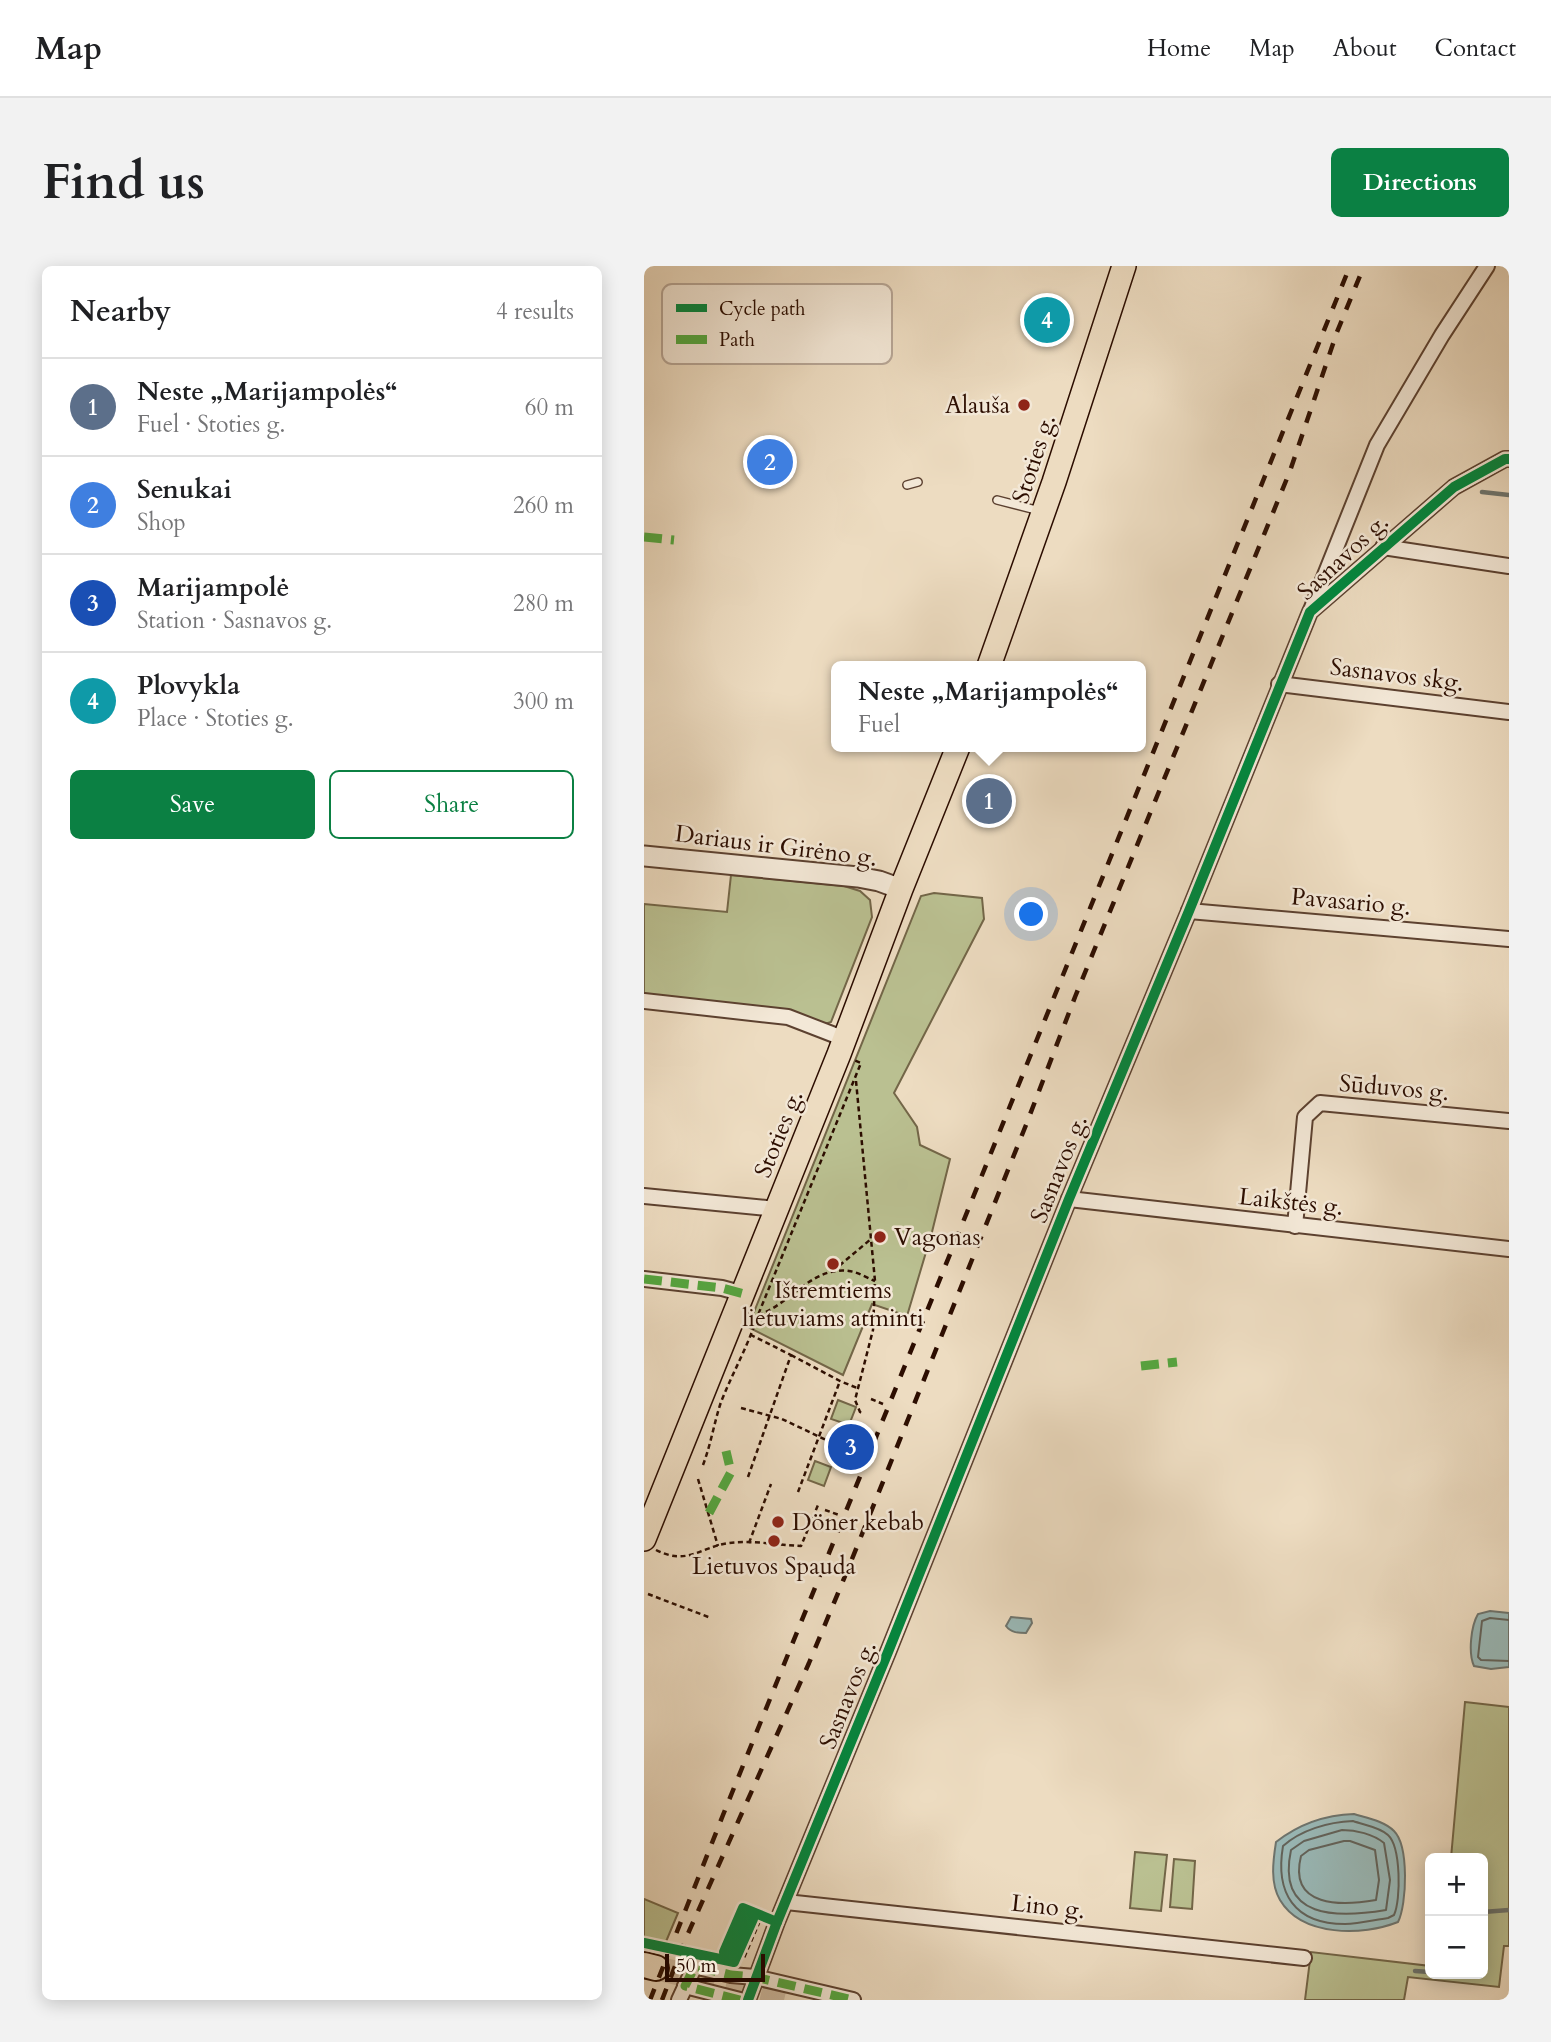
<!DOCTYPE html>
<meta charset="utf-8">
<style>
body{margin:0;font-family:Cardo,serif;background:#f2f2f2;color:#202124}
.controls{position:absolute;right:21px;bottom:21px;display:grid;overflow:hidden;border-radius:10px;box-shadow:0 4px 18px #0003}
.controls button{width:63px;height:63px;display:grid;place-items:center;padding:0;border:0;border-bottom:2px solid #e0e0e0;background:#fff;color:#202124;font:35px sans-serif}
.scale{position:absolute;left:21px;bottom:18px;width:100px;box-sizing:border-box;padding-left:7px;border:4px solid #2c0d00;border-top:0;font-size:19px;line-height:24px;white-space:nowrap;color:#2c0d00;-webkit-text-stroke:5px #f3e8d7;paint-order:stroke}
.you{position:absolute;left:388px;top:649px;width:24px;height:24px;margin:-18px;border:5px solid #fff;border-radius:50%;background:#1a73e8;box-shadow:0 0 0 10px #1a73e833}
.badge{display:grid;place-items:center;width:46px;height:46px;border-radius:50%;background:#0b8043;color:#fff;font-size:23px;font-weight:700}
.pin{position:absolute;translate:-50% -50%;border:4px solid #fff;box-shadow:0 2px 7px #0006}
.popup{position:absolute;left:187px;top:395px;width:315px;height:91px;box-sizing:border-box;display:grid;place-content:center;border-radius:10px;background:#fff;filter:drop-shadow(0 2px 5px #0005);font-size:23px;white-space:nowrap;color:#757577}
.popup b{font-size:26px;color:#202124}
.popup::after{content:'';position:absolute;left:50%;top:100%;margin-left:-14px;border:14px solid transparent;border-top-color:#fff}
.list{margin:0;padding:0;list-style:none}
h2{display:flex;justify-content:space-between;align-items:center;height:91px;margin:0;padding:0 28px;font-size:30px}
h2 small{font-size:23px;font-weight:400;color:#757577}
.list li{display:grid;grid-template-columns:46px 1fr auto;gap:21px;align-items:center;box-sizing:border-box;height:98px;padding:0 28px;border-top:2px solid #e0e0e0}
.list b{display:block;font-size:26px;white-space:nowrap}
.list p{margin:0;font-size:23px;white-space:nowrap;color:#757577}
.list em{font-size:23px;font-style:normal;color:#757577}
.actions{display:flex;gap:14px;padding:21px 28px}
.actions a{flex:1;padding:16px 0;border:2px solid #0b8043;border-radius:10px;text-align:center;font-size:24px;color:#0b8043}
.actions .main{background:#0b8043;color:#fff}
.map{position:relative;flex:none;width:865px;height:1734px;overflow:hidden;border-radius:10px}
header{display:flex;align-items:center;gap:42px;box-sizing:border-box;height:98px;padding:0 35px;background:#fff;border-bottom:2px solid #e0e0e0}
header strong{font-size:33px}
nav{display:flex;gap:38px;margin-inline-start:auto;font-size:24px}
.intro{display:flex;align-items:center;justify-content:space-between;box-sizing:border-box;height:168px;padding:0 42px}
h1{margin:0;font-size:49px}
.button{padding:18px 32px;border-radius:10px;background:#0b8043;color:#fff;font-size:24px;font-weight:700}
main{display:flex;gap:42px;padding:0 42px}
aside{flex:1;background:#fff;border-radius:10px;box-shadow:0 4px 18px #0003}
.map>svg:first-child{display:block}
.green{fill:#bac091;stroke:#736648;stroke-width:2}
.water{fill:#9abab9;stroke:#6e756f;stroke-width:2}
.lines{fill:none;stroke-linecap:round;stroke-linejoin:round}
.shore{stroke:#63645c;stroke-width:2}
.stream{stroke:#6e756f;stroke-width:4.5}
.trunk-tunnel{stroke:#d0bda4;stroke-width:24;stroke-dasharray:24 12;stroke-linecap:butt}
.service-casing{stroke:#5c4130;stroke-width:10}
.minor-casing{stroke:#5c4130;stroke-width:18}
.tertiary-casing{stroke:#5c4130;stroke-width:23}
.primary-casing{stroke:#2c0d00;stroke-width:26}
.trunk-casing{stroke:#2c0d00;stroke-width:28}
.path{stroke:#2c0d00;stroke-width:2.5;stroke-dasharray:5 3.5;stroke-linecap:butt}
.service{stroke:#f3e8d7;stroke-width:7}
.minor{stroke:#f3e8d7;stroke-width:14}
.tertiary{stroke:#f3e8d7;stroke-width:19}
.primary{stroke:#eddcc1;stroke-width:23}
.trunk{stroke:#eddcc1;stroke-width:24}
.rail{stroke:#2c0d00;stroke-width:4.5;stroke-dasharray:12 12;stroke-linecap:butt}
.quiet{stroke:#54a840;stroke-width:9;stroke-dasharray:18 9;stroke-linecap:butt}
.cycleway-casing{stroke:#f3e8d7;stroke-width:15}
.cycleway{stroke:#00873e;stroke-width:10}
.poi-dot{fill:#8f2418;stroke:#f3e8d7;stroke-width:2.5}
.labels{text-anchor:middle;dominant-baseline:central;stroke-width:5;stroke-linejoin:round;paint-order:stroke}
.poi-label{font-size:24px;fill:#2c0d00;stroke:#f3e8d7;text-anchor:start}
.street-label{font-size:24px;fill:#2c0d00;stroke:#f3e8d7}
.key{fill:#f3e8d7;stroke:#b7a696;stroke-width:2}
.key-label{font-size:19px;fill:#2c0d00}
</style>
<header>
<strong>Map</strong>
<nav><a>Home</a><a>Map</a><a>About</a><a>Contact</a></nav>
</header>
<div class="intro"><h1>Find us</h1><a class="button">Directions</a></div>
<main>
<aside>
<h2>Nearby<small>4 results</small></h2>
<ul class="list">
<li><span class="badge" style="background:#5c6f8a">1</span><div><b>Neste „Marijampolės“</b><p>Fuel · Stoties g.</p></div><em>60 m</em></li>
<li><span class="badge" style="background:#3f7fe0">2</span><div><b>Senukai</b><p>Shop</p></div><em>260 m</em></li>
<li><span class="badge" style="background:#1a4fb4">3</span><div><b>Marijampolė</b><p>Station · Sasnavos g.</p></div><em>280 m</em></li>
<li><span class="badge" style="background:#0f9aa8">4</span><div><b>Plovykla</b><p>Place · Stoties g.</p></div><em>300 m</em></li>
</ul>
<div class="actions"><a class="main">Save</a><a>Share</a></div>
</aside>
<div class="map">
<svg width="865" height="1734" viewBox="0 0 865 1734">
<rect width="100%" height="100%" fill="#eddcc1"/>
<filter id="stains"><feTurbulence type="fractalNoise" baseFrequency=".00286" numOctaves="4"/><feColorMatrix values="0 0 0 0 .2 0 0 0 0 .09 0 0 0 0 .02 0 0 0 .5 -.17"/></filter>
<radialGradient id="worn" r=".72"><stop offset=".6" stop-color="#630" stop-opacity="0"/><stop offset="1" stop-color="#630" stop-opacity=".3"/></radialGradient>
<!-- green -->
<g class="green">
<path d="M 87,609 L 200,620 L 216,625 L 226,634 L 228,651 L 187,756 L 181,758 L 0,728 L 0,638 L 83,646 Z"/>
<path d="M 290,627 L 338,632 L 340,653 L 250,827 L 273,861 L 276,879 L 306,893 L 288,966 L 263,1050 L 228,1038 L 199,1109 L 104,1061 L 277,630 Z"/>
<path d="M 194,1134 L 212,1141 L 205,1159 L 187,1153 Z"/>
<path d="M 171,1195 L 187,1201 L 180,1220 L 164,1214 Z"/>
<path d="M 821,1436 L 865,1441 L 865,1680 L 860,1680 L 855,1721 L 764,1711 L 760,1734 L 661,1734 L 667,1686 L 786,1700 L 786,1708 L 839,1708 L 839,1592 L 807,1592 Z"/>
<path d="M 491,1586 L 523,1589 L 517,1645 L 486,1642 Z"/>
<path d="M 530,1593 L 551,1595 L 548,1643 L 526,1641 Z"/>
<path d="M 0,1633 L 34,1647 L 21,1678 L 0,1673 Z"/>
</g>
<!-- water -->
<g class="water">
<path d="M 846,1345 L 865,1347 L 865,1401 L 847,1403 L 830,1400 C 824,1387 827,1360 834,1348 Z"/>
<path d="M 367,1351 L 387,1353 L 388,1357 L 382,1367 C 375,1367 367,1367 362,1360 Z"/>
<path d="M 710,1548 C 723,1552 740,1555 750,1565 C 765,1580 763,1638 754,1656 C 719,1670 658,1671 636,1634 C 626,1617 629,1595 632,1576 C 655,1558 680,1549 710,1548 Z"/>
</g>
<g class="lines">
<!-- shore -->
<g class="shore">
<path d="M 865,1354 L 846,1352 L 838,1355 L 834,1391 L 837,1394 L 865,1395"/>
<path d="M 709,1555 C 720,1559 736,1561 744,1569 C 757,1581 757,1634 750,1649 L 744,1652 C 730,1654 715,1658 701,1658 C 650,1658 631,1627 639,1580 C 657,1564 684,1556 709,1555 Z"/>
<path d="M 698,1564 C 712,1564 729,1568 740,1577 L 746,1614 L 742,1644 C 694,1652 632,1654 647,1584 L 660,1575 Z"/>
<path d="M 700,1575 L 706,1575 L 731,1584 L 735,1614 L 732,1634 C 698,1640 644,1642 657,1590 L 665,1584 Z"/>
</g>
<!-- stream -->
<g class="stream">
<path d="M 838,226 L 865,229"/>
<path d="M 839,1646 L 865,1644"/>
<path d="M 771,1705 L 786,1706"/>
</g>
<!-- trunk-tunnel -->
<path class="trunk-tunnel" d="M 12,1702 L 148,1734"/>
<defs>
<g id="service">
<path d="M 263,219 L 274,216"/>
<path d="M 353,234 L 396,245"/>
</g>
<g id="minor">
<path d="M 739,281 L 865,300"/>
<path d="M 667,344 L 733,179 L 798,69 L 843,0"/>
<path d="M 635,418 L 865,446"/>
<path d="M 545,645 L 865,673"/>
<path d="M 0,735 L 144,751 L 201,773"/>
<path d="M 0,930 L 132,943"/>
<path d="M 425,933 L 865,983"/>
<path d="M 651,960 L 661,851 L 676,837 L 865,855"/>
<path d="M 0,1013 L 78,1022 L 100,1028"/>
<path d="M 142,1636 L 660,1692"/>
<path d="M 41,1720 L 96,1734"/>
<path d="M 35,1734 L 49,1704 L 54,1701 L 87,1709 L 111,1711 L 209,1734"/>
<path d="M 104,1734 L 133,1656 L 244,1386 L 425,933 L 545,645 L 666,346 L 810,221 L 861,193 L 865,193"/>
</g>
<path id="tertiary" d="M 0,590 L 214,611 L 235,615 L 257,623"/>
<g id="primary">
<path d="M 345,400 L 410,216 L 480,0"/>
<path d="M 0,1273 L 195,788 L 257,623 L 314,481"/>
</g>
<path id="trunk" d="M 0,1699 L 12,1702"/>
</defs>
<!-- service casing -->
<use href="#service" class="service-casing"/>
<!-- minor casing -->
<use href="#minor" class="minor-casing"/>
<!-- tertiary casing -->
<use href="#tertiary" class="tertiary-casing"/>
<!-- primary casing -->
<use href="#primary" class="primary-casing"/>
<!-- trunk casing -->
<use href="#trunk" class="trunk-casing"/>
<!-- path -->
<g class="path">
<path d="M 212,815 L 231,1015 L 229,1064 L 211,1134 L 216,1146 L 220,1148"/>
<path d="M 189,1005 L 227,973"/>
<path d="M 114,1049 C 146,1039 167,1000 205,1005 C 214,1006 223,1012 231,1015"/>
<path d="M 147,1089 L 196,1115 L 213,1122"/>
<path d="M 227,1133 L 239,1138"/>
<path d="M 97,1142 L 138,1153 L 218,1191"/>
<path d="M 59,1199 C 67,1178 70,1157 77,1136 C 89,1106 104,1080 114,1049 L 217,797 L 210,794"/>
<path d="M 104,1211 L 147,1089 L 107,1069"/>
<path d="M 54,1213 L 74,1280"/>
<path d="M 154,1226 L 196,1115"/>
<path d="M 181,1244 L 195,1249"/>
<path d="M 105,1277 L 127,1218"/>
<path d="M 12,1284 C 44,1300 56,1281 85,1277 C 108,1274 134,1279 157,1280 L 174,1239"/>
<path d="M 4,1328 L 67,1352"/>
<path d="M 93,1695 L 100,1692 L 118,1650"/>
</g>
<!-- service -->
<use href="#service" class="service"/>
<!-- minor -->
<use href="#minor" class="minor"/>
<!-- tertiary -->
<use href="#tertiary" class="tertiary"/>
<!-- primary -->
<use href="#primary" class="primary"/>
<!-- trunk -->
<use href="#trunk" class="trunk"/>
<!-- rail -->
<g class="rail">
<path d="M 6,1734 L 79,1549 L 706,0"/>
<path d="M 18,1734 L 42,1672 L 165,1397 L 204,1303 L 382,859 L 431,731 L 646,205 L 693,66 L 720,0"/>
</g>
<!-- quiet -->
<g class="quiet">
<path d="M 0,271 L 30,274"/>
<path d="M 0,1013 L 78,1022 L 100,1028"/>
<path d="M 497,1100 L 533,1096"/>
<path d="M 65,1247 L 87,1206 L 82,1185"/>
<path d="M 96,1734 L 41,1720 L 49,1704 L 54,1701 L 87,1709 L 111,1711 L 209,1734"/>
</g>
<defs>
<g id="cycleway">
<path d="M 0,1677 L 90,1696 L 109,1653 L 104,1651 L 87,1688 L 80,1686 L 99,1642 L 133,1656"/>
<path d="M 104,1734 L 133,1656 L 244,1386 L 425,933 L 545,645 L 666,346 L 810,221 L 861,193 L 865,193"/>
</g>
</defs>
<!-- cycleway casing -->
<use href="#cycleway" class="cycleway-casing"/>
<!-- cycleway -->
<use href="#cycleway" class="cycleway"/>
</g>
<!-- markers -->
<g class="poi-dot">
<circle cx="380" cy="139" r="7"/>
<circle cx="236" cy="971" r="7"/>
<circle cx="189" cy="998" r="7"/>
<circle cx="134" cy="1256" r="7"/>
<circle cx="130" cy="1275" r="7"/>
</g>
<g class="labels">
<!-- poi labels -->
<g class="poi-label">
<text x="366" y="139" text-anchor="end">Alauša</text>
<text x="250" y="971">Vagonas</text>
<text x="189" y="1024" text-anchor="middle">Ištremtiems<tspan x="189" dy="28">lietuviams atminti</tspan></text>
<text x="148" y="1256">Döner kebab</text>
<text x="130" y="1300" text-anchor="middle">Lietuvos Spauda</text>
</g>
<!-- street labels -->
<g class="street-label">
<text transform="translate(390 193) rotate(-72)">Stoties g.</text>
<text transform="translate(699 291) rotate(-43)">Sasnavos g.</text>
<text transform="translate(753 409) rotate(7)">Sasnavos skg.</text>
<text transform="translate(132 580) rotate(7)">Dariaus ir Girėno g.</text>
<text transform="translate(707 636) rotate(5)">Pavasario g.</text>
<text transform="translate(750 822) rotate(5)">Sūduvos g.</text>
<text transform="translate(135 868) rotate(-68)">Stoties g.</text>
<text transform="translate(415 903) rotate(-68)">Sasnavos g.</text>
<text transform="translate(647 936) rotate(6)">Laikštės g.</text>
<text transform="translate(204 1429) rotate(-68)">Sasnavos g.</text>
<text transform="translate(404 1641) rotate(6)">Lino g.</text>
</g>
</g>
<!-- legend -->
<rect x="18" y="18" width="230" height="80" rx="10" class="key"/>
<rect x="32" y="38" width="31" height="8" fill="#00873e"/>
<rect x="32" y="69" width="31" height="9" fill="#54a840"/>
<g class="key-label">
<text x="75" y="49">Cycle path</text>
<text x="75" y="80">Path</text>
</g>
<rect width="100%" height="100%" filter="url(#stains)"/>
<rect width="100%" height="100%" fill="url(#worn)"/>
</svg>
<div class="controls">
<button>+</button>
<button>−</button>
</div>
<div class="scale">50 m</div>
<div class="you"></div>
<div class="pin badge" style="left:345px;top:535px;background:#5c6f8a">1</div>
<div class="popup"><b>Neste „Marijampolės“</b>Fuel</div>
<div class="pin badge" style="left:126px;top:196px;background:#3f7fe0">2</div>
<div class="pin badge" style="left:207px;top:1181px;background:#1a4fb4">3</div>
<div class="pin badge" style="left:403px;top:54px;background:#0f9aa8">4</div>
</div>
</main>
